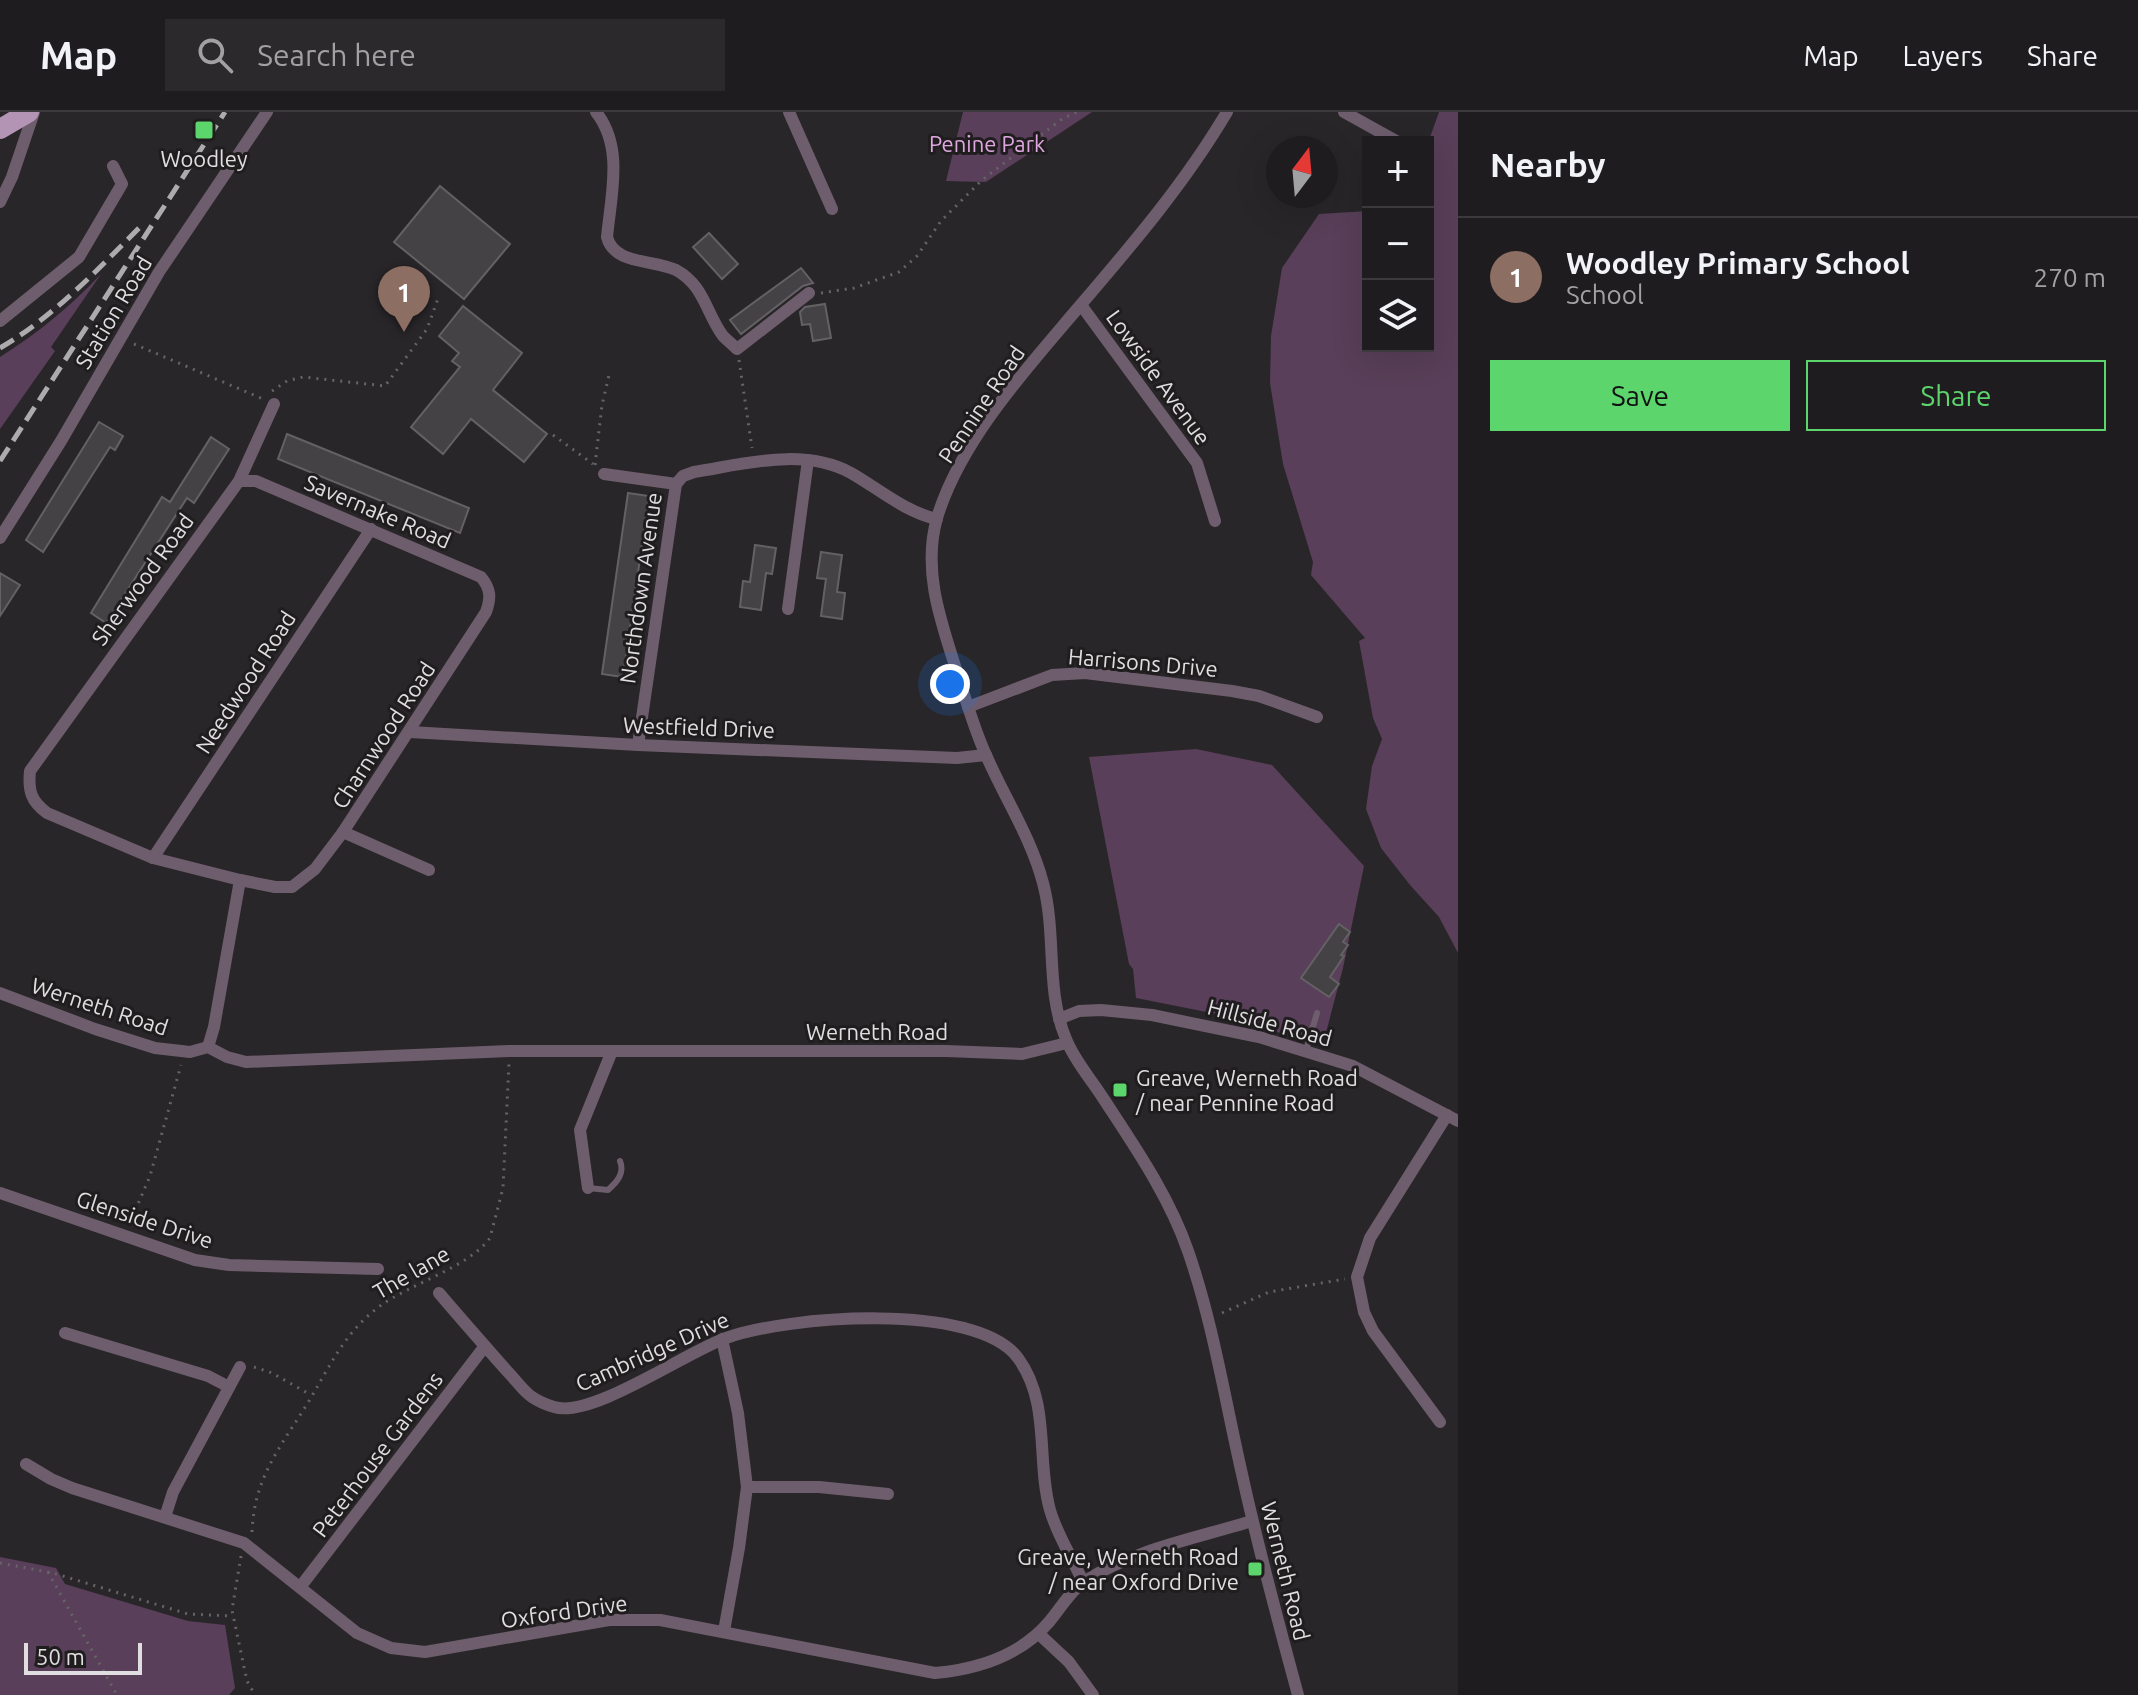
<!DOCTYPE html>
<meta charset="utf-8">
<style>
body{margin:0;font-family:Ubuntu,sans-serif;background:#2c292c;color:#f1f3f6}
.controls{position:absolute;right:24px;top:24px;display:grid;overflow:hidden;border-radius:0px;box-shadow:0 8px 32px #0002}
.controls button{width:72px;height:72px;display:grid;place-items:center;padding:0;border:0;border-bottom:2px solid #3c3a3d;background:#1f1c1f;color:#f1f3f6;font:40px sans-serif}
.compass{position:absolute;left:1266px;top:24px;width:72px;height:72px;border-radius:50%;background:#1f1c1f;box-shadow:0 8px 32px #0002;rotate:16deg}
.scale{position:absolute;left:24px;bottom:20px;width:118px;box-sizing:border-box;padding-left:8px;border:4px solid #e0dee0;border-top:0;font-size:22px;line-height:28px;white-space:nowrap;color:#e0dee0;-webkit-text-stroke:6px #201d1f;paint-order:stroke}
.you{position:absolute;left:950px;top:572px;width:28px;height:28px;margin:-20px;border:6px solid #fff;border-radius:50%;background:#1a73e8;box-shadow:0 0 0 12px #1a73e833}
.badge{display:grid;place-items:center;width:52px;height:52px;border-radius:50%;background:#5cd56d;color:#fff;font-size:26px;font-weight:700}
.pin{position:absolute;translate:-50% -66px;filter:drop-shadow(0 2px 4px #0008)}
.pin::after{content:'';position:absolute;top:42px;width:28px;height:24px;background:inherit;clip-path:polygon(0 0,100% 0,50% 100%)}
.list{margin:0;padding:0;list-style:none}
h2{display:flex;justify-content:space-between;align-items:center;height:104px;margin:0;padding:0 32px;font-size:34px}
h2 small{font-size:26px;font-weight:400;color:#a1a1a4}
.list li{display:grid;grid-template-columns:52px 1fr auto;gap:24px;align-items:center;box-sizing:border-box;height:120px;padding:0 32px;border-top:2px solid #3c3a3d}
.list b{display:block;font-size:30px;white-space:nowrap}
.list p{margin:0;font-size:26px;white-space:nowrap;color:#a1a1a4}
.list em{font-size:26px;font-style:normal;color:#a1a1a4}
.actions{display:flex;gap:16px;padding:24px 32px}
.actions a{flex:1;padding:18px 0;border:2px solid #5cd56d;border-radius:0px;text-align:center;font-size:28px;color:#5cd56d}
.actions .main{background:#5cd56d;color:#111}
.icon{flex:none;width:44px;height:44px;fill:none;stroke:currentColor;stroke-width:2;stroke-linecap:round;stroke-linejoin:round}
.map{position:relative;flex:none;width:1458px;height:1583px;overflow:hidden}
header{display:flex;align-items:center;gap:48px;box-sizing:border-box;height:112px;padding:0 40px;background:#1f1c1f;border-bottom:2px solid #3c3a3d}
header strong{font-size:38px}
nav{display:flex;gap:44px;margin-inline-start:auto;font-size:28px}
.search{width:560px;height:72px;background:#2c292c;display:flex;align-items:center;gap:20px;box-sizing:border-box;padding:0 28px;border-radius:0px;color:#a1a1a4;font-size:30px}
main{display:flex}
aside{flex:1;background:#1f1c1f}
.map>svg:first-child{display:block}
.green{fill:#593f59}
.building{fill:#454245;stroke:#646164;stroke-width:2}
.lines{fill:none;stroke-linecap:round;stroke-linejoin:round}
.path{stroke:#666466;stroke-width:3;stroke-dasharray:2 6;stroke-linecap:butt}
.service{stroke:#6e5e6d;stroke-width:6}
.minor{stroke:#6e5e6d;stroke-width:12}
.primary{stroke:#b494b4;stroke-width:20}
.rail{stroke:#adabad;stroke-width:5;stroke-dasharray:16 8;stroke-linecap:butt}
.poi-dot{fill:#5cd56d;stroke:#201d1f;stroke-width:3}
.labels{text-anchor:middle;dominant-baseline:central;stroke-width:6;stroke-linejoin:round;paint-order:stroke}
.park-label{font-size:22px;fill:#e0a8e0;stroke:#201d1f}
.poi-label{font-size:22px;fill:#e0dee0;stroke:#201d1f}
.street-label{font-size:22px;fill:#e0dee0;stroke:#201d1f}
</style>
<header>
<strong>Map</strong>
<div class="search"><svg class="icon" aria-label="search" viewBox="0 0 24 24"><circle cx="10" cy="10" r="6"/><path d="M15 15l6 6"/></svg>Search here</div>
<nav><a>Map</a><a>Layers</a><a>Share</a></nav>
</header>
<main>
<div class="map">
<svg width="1458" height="1583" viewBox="0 0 1458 1583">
<rect width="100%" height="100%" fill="#292629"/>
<!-- green -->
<g class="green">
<path d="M 963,0 L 1092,0 L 986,70 L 946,69 Z"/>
<path d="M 1439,0 L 1458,0 L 1458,841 L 1439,805 L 1410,773 L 1381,736 L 1366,697 L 1372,654 L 1382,627 L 1373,606 L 1359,529 L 1365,526 L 1311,463 L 1313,450 L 1283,352 L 1270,271 L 1271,224 L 1282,156 L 1319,102 L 1368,99 L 1368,234 L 1428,234 L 1428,31 Z"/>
<path d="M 101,162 L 51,235 L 55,239 L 0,317 L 0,245 C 38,221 71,194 101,162 Z"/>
<path d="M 1196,637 L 1272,653 L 1364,754 L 1343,856 L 1323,932 L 1258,915 L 1232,905 L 1136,886 L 1133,857 L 1129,852 L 1089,645 Z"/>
<path d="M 0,1445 L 56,1456 L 65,1472 L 188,1509 L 225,1513 L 235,1576 L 229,1583 L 0,1583 Z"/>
</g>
<!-- building -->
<g class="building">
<path d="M 440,74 L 510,132 L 464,187 L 394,130 Z"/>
<path d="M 709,121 L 738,152 L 722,167 L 693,135 Z"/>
<path d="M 801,156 L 813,171 L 803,174 L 741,222 L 730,208 Z"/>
<path d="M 825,192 L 831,226 L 813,229 L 810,212 L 802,213 L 800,200 L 805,195 Z"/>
<path d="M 463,194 L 522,241 L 493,278 L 547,322 L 524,350 L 471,307 L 443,342 L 411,315 L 460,255 L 452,249 L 459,241 L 439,224 Z"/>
<path d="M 99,310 L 123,324 L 115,338 L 110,335 L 43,440 L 26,428 Z"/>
<path d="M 287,322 L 469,396 L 460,421 L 278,347 Z"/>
<path d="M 211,325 L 229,337 L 194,391 L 187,386 L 106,511 L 91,501 L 162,385 L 170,390 Z"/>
<path d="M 628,381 L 649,384 L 623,565 L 602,562 Z"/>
<path d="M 755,433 L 776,436 L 772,462 L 766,461 L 761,498 L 740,495 L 743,469 L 750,470 Z"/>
<path d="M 821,440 L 842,443 L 837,480 L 845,481 L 842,507 L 821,504 L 826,467 L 817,466 Z"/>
<path d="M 0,461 L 20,473 L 0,504 Z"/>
<path d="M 1339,812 L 1350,820 L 1343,830 L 1348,833 L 1341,843 L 1344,844 L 1330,865 L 1339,872 L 1329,885 L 1301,866 Z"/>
</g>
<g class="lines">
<!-- path -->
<g class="path">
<path d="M 821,181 L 854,176 L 899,160 L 917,144 L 941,109 L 982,68 L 1062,7 L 1077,0"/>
<path d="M 134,232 L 263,287"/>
<path d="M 739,248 L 752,336"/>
<path d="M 272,279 L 287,269 L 303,265 L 385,274 L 427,217 L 439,184"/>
<path d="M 553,323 L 593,352"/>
<path d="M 595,353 L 602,293 L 610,259"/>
<path d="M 129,1113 L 150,1064 L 181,953"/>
<path d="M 1222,1201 L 1269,1180 L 1345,1167"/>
<path d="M 254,1255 L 272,1261 L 311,1283"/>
<path d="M 252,1420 C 254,1368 278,1338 304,1297 C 328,1259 342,1222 380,1194 C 410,1172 469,1155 490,1126 L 503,1076 L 509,951"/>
<path d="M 241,1444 L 232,1498 L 247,1569 L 255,1583"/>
<path d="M 0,1451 L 53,1461 L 188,1502 L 233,1504"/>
<path d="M 48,1460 L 117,1583"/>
</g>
<!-- service -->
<g class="service">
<path d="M 1306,938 L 1317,901"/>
<path d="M 588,1076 L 608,1078 C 617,1070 625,1061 620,1049"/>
</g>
<!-- minor -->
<g class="minor">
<path d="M 596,0 C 624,35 611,83 607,125 C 614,153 653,147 676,158 C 704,173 706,201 723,224 C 727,228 733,233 737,237 L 809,181"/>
<path d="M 789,0 L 832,97"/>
<path d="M 1227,0 C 1185,71 1132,133 1078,196 C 1027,256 960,329 937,406 C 922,459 941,510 957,560 C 966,588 974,617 986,643 C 1005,687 1031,725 1043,771 C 1057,823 1045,877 1066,927 C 1074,948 1091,967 1103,986 C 1135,1035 1169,1084 1188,1139 C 1213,1211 1225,1288 1242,1362 C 1258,1436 1278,1509 1298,1583"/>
<path d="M 1344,0 L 1398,30"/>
<path d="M 0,90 L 12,65 L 34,0"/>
<path d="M 1081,193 L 1197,351 L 1215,409"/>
<path d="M 0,209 L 79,145 L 122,72 L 113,54"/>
<path d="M 604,362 L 676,372 L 683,364 L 694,360 C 745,352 803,335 851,361 C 879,377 905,400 937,407"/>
<path d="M 239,369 L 256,369 L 481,465 C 491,477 491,486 486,500 L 343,720 L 315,757 L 292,775 L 275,775 L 240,768 L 153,746 L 47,701 C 31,689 28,679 30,659 L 239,369 L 274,292"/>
<path d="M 0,426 L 61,329 L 159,160 L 267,0"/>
<path d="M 788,497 L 808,348"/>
<path d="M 968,595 L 1052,563 L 1085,561 L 1232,579 L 1259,584 L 1317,605"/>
<path d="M 410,620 L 638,633 L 957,646 L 986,643"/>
<path d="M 638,633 L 676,372"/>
<path d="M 343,720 L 429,758"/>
<path d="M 153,746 L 371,417"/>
<path d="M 0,881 L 95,917 L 155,936 L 190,940 L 208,935 L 227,945 L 246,950 L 509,939 L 946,939 L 1022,942 L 1067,931"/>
<path d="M 1059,907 L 1079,899 L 1101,898 L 1152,903 L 1259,925 L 1353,954 L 1458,1009"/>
<path d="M 208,935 L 214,915 L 240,768"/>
<path d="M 588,1076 L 580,1018 L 612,939"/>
<path d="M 0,1081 L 195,1148 L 229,1153 L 378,1157"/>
<path d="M 439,1181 C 461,1207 484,1233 507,1259 C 515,1267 523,1279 532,1285 C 538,1289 547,1293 554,1295 C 591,1307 686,1240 726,1226 C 786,1204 976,1189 1018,1246 C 1051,1291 1036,1348 1050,1398 C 1057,1423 1073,1447 1083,1470"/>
<path d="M 65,1221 L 208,1264 L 229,1275"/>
<path d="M 722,1227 L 738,1301 L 747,1375 L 739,1436 L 724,1519"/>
<path d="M 1440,1310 L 1373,1219 L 1364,1200 L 1357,1165 L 1370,1126 L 1447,1003"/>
<path d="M 26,1352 L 51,1367 L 72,1376 L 244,1431 L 357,1521 L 391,1536 L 425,1540 L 609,1508 L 660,1508 L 935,1561 C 978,1557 1020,1544 1049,1510 C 1060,1497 1071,1478 1085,1469 C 1135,1437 1197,1426 1252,1409"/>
<path d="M 747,1375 L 819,1375 L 888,1382"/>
<path d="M 165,1405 L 173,1380 L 240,1255"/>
<path d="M 301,1474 L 485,1234"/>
<path d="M 1039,1522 L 1069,1550 L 1093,1583"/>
</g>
<!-- primary -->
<path class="primary" d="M 0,17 L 29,0"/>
<!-- rail -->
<g class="rail">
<path d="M 0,236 C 55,204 99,156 144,111"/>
<path d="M 0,349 L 225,0"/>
</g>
</g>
<!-- markers -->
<g class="poi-dot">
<rect x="194" y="8" width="20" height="20" rx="4"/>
<rect x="1112" y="970" width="16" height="16" rx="4"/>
<rect x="1247" y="1449" width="16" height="16" rx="4"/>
</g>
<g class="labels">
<!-- park labels -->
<g class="park-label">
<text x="987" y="31">Penine Park</text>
</g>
<!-- poi labels -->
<g class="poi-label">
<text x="204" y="46">Woodley</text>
<text x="1136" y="965" text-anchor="start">Greave, Werneth Road<tspan x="1136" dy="25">/ near Pennine Road</tspan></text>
<text x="1239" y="1444" text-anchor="end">Greave, Werneth Road<tspan x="1239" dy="25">/ near Oxford Drive</tspan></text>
</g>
<!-- street labels -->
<g class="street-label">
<text transform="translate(113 200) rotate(-59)">Station Road</text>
<text transform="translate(1159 265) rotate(54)">Lowside Avenue</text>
<text transform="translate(981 292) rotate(-56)">Pennine Road</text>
<text transform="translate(378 399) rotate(23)">Savernake Road</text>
<text transform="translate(142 467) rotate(-54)">Sherwood Road</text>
<text transform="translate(640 476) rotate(-82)">Northdown Avenue</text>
<text transform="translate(1143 550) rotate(5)">Harrisons Drive</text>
<text transform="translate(245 570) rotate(-57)">Needwood Road</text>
<text transform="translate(699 615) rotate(2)">Westfield Drive</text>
<text transform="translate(383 623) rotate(-57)">Charnwood Road</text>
<text transform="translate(100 894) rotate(18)">Werneth Road</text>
<text transform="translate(1270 910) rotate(15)">Hillside Road</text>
<text x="877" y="919">Werneth Road</text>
<text transform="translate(145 1107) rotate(18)">Glenside Drive</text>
<text transform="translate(411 1160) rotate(-30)">The lane</text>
<text transform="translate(652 1239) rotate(-24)">Cambridge Drive</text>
<text transform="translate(377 1342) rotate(-53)">Peterhouse Gardens</text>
<text transform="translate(1286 1459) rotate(76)">Werneth Road</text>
<text transform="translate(564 1499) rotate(-8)">Oxford Drive</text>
</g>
</g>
</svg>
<div class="controls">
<button>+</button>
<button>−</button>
<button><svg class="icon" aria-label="layers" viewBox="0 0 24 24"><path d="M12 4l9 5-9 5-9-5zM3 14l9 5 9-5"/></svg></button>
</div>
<svg class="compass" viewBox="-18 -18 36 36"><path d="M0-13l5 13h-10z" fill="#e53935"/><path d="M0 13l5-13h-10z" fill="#a1a1a4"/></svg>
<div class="scale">50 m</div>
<div class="you"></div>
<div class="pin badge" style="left:404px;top:220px;background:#8d6e63">1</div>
</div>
<aside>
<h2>Nearby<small></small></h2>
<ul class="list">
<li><span class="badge" style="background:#8d6e63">1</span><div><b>Woodley Primary School</b><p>School</p></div><em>270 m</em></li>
</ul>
<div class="actions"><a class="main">Save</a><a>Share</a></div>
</aside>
</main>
